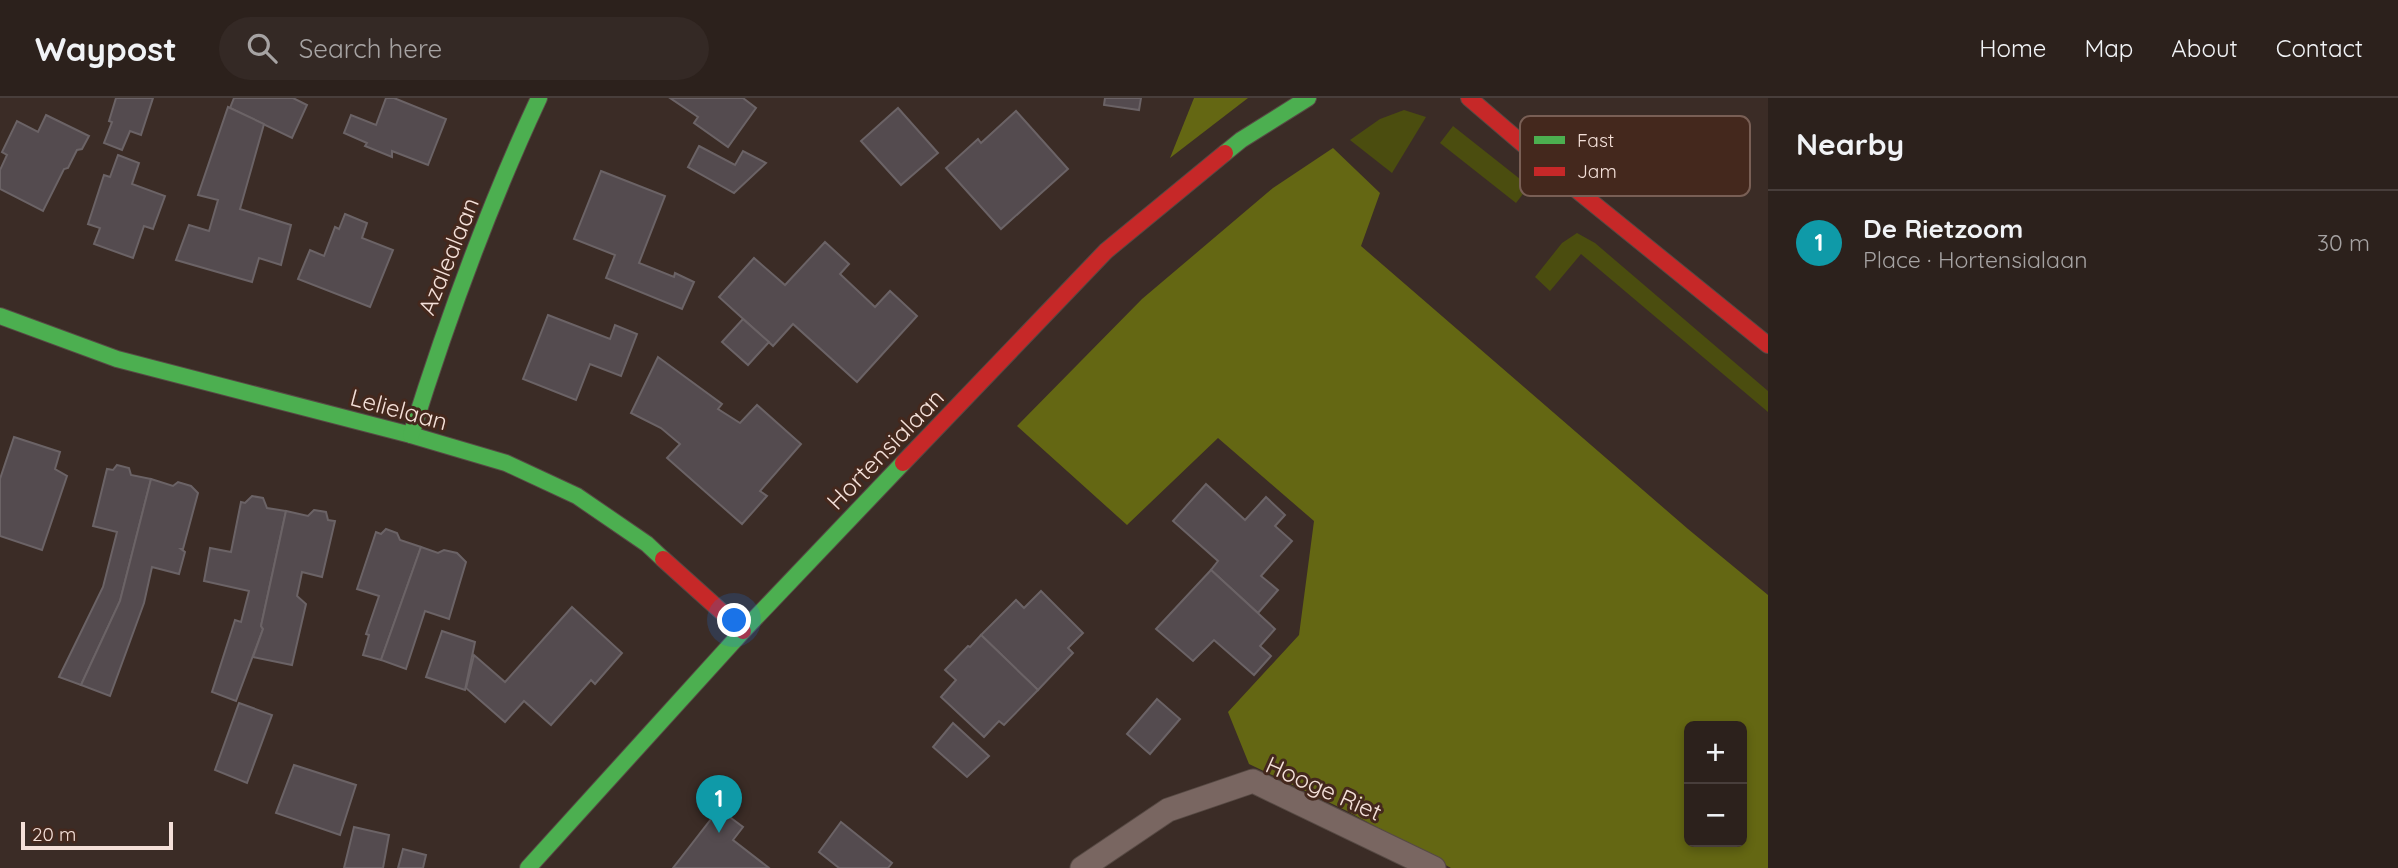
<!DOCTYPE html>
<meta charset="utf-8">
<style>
body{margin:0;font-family:Quicksand,sans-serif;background:#342925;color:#f1f3f6}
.controls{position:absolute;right:21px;bottom:21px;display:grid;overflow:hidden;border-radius:10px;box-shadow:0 4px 10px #0003}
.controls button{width:63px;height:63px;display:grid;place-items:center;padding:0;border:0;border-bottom:2px solid #483e3b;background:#2c211c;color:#f1f3f6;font:35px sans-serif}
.scale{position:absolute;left:21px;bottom:18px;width:152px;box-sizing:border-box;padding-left:7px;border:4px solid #f4e0d9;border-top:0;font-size:19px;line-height:24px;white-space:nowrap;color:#f4e0d9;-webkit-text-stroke:5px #44281d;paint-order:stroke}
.you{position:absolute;left:735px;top:523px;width:24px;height:24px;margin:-18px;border:5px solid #fff;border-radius:50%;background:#1a73e8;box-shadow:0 0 0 10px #1a73e833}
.badge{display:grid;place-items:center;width:46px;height:46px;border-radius:50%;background:#b3a19a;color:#fff;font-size:23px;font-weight:700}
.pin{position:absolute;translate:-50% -58px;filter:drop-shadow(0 2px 4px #0008)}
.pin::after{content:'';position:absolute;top:37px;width:24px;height:21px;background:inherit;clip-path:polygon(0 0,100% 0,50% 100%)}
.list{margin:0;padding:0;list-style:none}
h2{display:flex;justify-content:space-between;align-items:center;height:91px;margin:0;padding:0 28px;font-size:30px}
h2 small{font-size:23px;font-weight:400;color:#a6a3a3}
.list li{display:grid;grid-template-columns:46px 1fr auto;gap:21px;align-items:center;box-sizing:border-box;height:105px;padding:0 28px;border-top:2px solid #483e3b}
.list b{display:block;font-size:26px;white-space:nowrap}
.list p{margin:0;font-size:23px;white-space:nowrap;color:#a6a3a3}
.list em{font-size:23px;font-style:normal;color:#a6a3a3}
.icon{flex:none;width:38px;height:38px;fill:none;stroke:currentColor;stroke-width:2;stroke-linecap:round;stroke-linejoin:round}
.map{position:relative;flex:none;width:1768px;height:770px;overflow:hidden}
header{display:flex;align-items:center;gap:42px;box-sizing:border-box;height:98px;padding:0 35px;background:#2c211c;border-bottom:2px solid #483e3b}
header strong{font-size:33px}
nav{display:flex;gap:38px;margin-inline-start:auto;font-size:24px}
.search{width:490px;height:63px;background:#342925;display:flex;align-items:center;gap:18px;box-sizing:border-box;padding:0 24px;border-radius:38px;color:#a6a3a3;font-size:26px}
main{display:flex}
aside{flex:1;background:#2c211c}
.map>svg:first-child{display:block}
.green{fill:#4b4d0f}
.forest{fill:#646713;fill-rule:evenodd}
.building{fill:#544b4f;stroke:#6b6366;stroke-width:2}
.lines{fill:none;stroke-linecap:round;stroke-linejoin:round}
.lane-casing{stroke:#574a44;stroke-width:25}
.fast-casing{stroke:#574a44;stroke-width:18}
.jam-casing{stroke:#574a44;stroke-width:18}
.lane{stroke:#796661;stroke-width:23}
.fast{stroke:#4caf50;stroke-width:16}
.jam{stroke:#c62828;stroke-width:16}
.labels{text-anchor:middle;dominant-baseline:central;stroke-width:6;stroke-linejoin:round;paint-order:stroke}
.street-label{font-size:24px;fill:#f4e0d9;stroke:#44281d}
.key{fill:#44281d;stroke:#795f55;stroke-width:2}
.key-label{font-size:19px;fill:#f4e0d9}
</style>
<header>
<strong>Waypost</strong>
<div class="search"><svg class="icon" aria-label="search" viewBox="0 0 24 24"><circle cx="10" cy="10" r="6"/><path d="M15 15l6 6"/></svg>Search here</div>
<nav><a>Home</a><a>Map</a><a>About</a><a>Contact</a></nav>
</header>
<main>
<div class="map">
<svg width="1768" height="770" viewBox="0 0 1768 770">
<rect width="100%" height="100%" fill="#3b2c26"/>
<!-- green -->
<g class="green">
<path d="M 1404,12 L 1426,19 L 1392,75 L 1350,42 L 1380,21 Z"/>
<path d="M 1453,28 L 1529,88 L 1516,105 L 1440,45 Z"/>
<path d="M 1577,135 L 1595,145 L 1768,293 L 1768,314 L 1581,156 L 1550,193 L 1535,179 L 1562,145 Z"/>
</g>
<!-- forest -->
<g class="forest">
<path d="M 1194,0 L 1248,0 L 1170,60 Z"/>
<path d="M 1333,50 L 1380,95 L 1361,148 L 1688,431 L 1768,497 L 1768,770 L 1451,770 L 1347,713 L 1249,666 L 1228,614 L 1299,537 L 1314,423 L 1218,340 L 1127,427 L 1017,328 L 1142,201 L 1273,90 ZM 1689,628 L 1742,628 L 1742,744 L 1689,744 Z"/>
</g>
<!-- building -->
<g class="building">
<path d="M 116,0 L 153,0 L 141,37 L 130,33 L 122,52 L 104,45 L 112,24 L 109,23 Z"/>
<path d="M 234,0 L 293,0 L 307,7 L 292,40 L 230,10 Z"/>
<path d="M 386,0 L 394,0 L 446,21 L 428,67 L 392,53 L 392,59 L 365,48 L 367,45 L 344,35 L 351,17 L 376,27 Z"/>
<path d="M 670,0 L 743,0 L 756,10 L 728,49 L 694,25 L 698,19 Z"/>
<path d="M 1105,0 L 1141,0 L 1139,12 L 1104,7 Z"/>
<path d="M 228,9 L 264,26 L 240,111 L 291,127 L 281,167 L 259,160 L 252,184 L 176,162 L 189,127 L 209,133 L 218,102 L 198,97 Z"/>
<path d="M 898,10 L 938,55 L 901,87 L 861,43 Z"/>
<path d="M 1016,13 L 1068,71 L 1001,131 L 946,70 L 978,41 L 981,45 Z"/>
<path d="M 46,17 L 89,38 L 82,51 L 77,52 L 68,70 L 64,71 L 43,113 L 0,91 L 0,72 L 7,57 L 2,54 L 17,23 L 38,34 Z"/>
<path d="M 699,48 L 735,67 L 743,53 L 766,65 L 734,95 L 688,69 Z"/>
<path d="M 118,57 L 139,65 L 132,86 L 165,98 L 153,131 L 144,128 L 133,160 L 94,146 L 100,130 L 88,126 L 104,77 L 110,79 Z"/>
<path d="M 601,73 L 665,98 L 639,165 L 674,179 L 675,175 L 694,184 L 682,211 L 606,180 L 615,157 L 574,141 Z"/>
<path d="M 345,116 L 367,125 L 362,140 L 393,152 L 370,209 L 298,181 L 310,152 L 324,158 L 335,129 L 339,131 Z"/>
<path d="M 825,144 L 849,166 L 840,176 L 875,209 L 890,193 L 917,218 L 857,284 L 793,226 L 773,248 L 719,199 L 754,160 L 785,187 Z"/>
<path d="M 548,217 L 610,241 L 615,227 L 637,236 L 621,278 L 590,266 L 576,302 L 523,281 Z"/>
<path d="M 743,221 L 769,244 L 748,267 L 722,244 Z"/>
<path d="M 658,259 L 722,306 L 718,311 L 740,325 L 757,307 L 801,346 L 760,393 L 767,398 L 742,426 L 667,360 L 680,346 L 661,330 L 631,315 Z"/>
<path d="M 14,339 L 60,354 L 55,371 L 67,378 L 42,452 L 0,438 L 0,381 Z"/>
<path d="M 117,367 L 129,370 L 131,377 L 151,381 L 120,503 L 81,587 L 59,579 L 103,489 L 117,434 L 93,428 L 107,371 L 113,372 Z"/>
<path d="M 151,381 L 173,388 L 178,384 L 191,388 L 198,395 L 183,451 L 181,451 L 185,454 L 179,476 L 152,469 L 144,505 L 110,598 L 81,587 L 120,503 Z"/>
<path d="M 1206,386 L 1245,422 L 1266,399 L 1285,417 L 1275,428 L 1292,443 L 1261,478 L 1278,492 L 1258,515 L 1211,472 L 1218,463 L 1173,423 Z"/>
<path d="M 252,398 L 263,400 L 267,410 L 286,413 L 261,528 L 263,531 L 236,603 L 212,594 L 235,522 L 241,524 L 249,493 L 204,483 L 210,450 L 231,454 L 241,404 L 245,405 Z"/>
<path d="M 314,412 L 326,414 L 328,422 L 335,423 L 322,479 L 302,474 L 297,498 L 306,506 L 292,567 L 253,559 L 263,531 L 261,528 L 286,413 L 308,418 Z"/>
<path d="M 386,431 L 397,435 L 400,442 L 421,449 L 381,562 L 363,557 L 369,537 L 366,536 L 379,498 L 357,491 L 376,434 L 381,436 Z"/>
<path d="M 421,449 L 438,455 L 444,452 L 457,455 L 466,464 L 449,521 L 425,513 L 406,571 L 381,562 Z"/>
<path d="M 1211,472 L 1275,531 L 1260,548 L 1271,558 L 1254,577 L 1214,542 L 1193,563 L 1156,531 Z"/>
<path d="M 1041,493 L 1083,535 L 1068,550 L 1073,555 L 1038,592 L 981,537 L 1016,502 L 1024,510 Z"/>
<path d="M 572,509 L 622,555 L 595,586 L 591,582 L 551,627 L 524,603 L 505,624 L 466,590 L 474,557 L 505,584 Z"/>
<path d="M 442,533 L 475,544 L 465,592 L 426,579 Z"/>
<path d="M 981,537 L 1038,592 L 1004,627 L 999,623 L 984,639 L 941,599 L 956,582 L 945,572 L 968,548 L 970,549 Z"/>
<path d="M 1157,601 L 1180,621 L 1150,656 L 1127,636 Z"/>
<path d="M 239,605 L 272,617 L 247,685 L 215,672 Z"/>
<path d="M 953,625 L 989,658 L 967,679 L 933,649 Z"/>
<path d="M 294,667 L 356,687 L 340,737 L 276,715 Z"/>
<path d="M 719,711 L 743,729 L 733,742 L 769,770 L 673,770 Z"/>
<path d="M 841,724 L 892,765 L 888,770 L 839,770 L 819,754 Z"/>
<path d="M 354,729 L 389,737 L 383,770 L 344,770 Z"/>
<path d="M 403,751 L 426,757 L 423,770 L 398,770 Z"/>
</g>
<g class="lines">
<defs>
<path id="lane" d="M 1082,770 L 1168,712 L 1253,683 L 1434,770"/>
<g id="fast">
<path d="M 1225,55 L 1241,42 L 1308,0"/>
<path d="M 0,218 L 117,261 L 411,337 L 506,365 L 577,398 L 647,446 L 663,461"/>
<path d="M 411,337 C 447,222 488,109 539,0"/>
<path d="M 528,770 L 743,533 L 903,365"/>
</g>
<g id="jam">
<path d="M 1469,0 L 1573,89 L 1768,247"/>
<path d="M 903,365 L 1106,153 L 1225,55"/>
<path d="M 663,461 L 743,533"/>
</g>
</defs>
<!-- lane casing -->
<use href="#lane" class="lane-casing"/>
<!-- fast casing -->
<use href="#fast" class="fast-casing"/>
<!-- jam casing -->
<use href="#jam" class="jam-casing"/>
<!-- lane -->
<use href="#lane" class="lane"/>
<!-- fast -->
<use href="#fast" class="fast"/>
<!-- jam -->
<use href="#jam" class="jam"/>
</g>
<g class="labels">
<!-- street labels -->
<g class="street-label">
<text transform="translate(448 158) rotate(-68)">Azalealaan</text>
<text transform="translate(399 311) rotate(15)">Lelielaan</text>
<text transform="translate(885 351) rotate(-46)">Hortensialaan</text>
<text transform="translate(1324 690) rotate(24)">Hooge Riet</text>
</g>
</g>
<!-- legend -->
<rect x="1520" y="18" width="230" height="80" rx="10" class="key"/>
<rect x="1534" y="38" width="31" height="8" fill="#4caf50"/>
<rect x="1534" y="69" width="31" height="9" fill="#c62828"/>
<g class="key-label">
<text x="1577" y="49">Fast</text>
<text x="1577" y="80">Jam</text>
</g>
</svg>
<div class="controls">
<button>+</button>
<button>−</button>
</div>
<div class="scale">20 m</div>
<div class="you"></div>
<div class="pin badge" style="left:719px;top:735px;background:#0f9aa8">1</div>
</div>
<aside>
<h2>Nearby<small></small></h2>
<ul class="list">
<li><span class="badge" style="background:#0f9aa8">1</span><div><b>De Rietzoom</b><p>Place · Hortensialaan</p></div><em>30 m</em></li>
</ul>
</aside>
</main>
